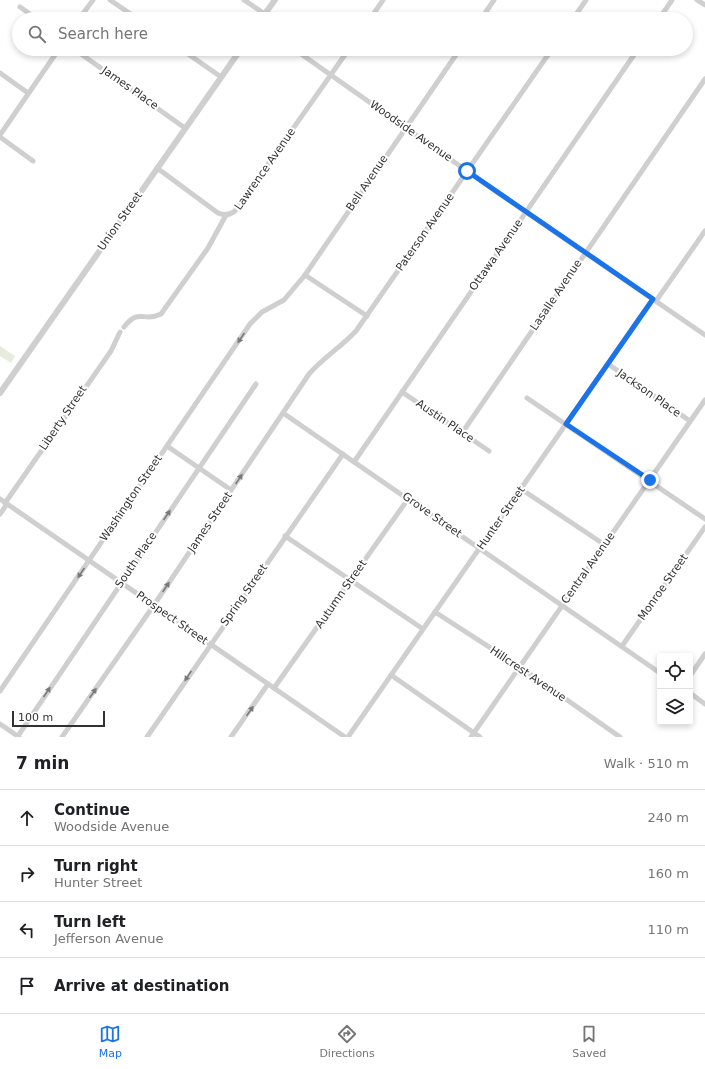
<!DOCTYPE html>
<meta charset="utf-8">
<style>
body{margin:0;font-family:"DejaVu Sans",sans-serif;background:#f2f2f2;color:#202124}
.controls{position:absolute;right:12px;bottom:12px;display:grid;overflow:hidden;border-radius:4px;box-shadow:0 2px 6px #0003}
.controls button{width:36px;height:36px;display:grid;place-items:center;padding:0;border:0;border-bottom:1px solid #e0e0e0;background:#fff;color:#202124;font:20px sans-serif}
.scale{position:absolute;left:12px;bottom:10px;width:93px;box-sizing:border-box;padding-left:4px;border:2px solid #323232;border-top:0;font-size:11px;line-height:14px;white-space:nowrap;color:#323232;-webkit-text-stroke:3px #fff;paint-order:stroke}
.stop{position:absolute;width:12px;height:12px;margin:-9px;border:3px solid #1a73e8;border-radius:50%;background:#fff}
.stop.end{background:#1a73e8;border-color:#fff;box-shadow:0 1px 4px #0008}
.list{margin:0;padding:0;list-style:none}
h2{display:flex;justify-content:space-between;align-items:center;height:52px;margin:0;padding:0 16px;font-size:17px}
h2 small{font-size:13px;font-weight:400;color:#757577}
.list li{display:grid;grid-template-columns:26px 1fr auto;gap:12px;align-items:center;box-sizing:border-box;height:56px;padding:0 16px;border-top:1px solid #e0e0e0}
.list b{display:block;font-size:15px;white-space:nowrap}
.list p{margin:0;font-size:13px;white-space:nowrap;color:#757577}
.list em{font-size:13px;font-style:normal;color:#757577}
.icon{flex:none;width:22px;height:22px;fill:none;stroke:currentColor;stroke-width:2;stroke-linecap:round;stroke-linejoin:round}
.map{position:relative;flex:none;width:705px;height:737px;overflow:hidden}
.search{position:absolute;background:#fff;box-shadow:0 2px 6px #0003;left:12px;right:12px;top:12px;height:44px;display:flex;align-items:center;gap:10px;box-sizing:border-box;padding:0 14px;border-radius:22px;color:#757577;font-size:15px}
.sheet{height:276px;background:#fff}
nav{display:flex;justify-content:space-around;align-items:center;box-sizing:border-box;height:56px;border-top:1px solid #e0e0e0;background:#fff;font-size:11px;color:#757577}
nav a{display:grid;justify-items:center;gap:2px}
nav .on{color:#1a73e8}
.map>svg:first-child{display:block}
.green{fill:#e6ebde}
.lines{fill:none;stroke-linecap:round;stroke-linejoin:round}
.minor{stroke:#cfcfcf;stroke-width:5}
.tertiary{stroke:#cfcfcf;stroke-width:6}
.oneway{fill:#797979}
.route{stroke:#1a73e8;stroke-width:5}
.labels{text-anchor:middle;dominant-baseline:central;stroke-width:4;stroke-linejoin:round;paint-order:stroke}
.street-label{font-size:11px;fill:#323232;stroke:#fff}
</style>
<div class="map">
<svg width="705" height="737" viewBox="0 0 705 737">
<rect width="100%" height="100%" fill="#fff"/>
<!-- green -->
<path class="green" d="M 0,346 L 15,356 L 11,363 L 0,356 Z"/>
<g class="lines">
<!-- minor -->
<g class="minor">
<path d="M 110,0 L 138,19"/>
<path d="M 244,0 L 265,14"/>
<path d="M 697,0 L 705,5"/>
<path d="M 20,7 L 37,19"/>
<path d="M 79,19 L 93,0"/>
<path d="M 370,19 L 383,0"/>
<path d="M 481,19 L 494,0"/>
<path d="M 573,19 L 586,0"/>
<path d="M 659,19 L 672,0"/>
<path d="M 74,49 L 185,128"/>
<path d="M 181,49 L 221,77"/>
<path d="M 294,49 L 494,190 L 705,335"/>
<path d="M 0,73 L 28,93"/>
<path d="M 0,135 L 59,49"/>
<path d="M 0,137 L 33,161"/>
<path d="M 157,168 L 218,213 C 225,216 230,215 235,211 L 349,49"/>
<path d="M 305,275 L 367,316"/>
<path d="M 656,301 L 705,231"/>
<path d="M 124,327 C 140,307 143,323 161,314 L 208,248 L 226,215"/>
<path d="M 608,364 L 690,421"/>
<path d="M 402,392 L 489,451"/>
<path d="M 527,398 L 705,519"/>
<path d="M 283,413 L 660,673"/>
<path d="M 462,433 L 705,79"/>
<path d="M 167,446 L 231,490"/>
<path d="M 354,462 L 638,49"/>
<path d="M 521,489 L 605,545"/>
<path d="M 0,499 L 345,737"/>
<path d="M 5,503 L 111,351 L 120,332"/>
<path d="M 0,514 L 7,504"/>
<path d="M 285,536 L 423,629"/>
<path d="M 435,612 L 520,667 L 620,737"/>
<path d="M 622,646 L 705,527"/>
<path d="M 391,675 L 480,737"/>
<path d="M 690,676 L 705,654"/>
<path d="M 274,688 L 408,499"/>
<path d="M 0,691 L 250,324 L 262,312 L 284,300 L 305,275 L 460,49"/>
<path d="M 690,693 L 705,704"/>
<path d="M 0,724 L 19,737"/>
<path d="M 18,736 L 256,384"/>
<path d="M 62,737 L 154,605 L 309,374 C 323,358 341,347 356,331 L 552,49"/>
<path d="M 147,737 L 343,454"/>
<path d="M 231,737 L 268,684"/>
<path d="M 348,737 L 653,299"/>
<path d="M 471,737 L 705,400"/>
</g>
<!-- tertiary -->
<g class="tertiary">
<path d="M 261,19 L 275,0"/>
<path d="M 0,393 L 241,49"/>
</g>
</g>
<!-- one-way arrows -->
<defs><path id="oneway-solid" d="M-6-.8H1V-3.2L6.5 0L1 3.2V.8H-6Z"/></defs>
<g class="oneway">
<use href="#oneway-solid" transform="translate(241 338) rotate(124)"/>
<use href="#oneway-solid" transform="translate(239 479) rotate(-56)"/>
<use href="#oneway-solid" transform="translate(167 515) rotate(-56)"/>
<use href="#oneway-solid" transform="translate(81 573) rotate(124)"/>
<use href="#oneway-solid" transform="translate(166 587) rotate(-56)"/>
<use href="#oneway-solid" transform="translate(188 676) rotate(124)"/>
<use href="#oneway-solid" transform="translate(47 692) rotate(-56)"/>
<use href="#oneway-solid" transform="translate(93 693) rotate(-55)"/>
<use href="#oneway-solid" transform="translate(250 711) rotate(-55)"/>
</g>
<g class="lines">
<!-- route -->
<path class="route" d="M 467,171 L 653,299 L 566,424 L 650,480"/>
</g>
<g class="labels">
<!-- street labels -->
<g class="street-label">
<text transform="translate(130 88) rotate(35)">James Place</text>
<text transform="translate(411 131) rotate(35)">Woodside Avenue</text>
<text transform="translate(265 169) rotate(-55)">Lawrence Avenue</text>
<text transform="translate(367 183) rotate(-56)">Bell Avenue</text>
<text transform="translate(120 221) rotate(-55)">Union Street</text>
<text transform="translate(425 232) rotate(-55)">Paterson Avenue</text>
<text transform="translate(496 255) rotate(-55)">Ottawa Avenue</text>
<text transform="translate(556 295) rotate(-56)">Lasalle Avenue</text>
<text transform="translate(649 393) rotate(35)">Jackson Place</text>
<text transform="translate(63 418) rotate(-56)">Liberty Street</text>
<text transform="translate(445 421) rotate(34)">Austin Place</text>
<text transform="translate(131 498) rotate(-56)">Washington Street</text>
<text transform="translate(432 515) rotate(35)">Grove Street</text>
<text transform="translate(501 518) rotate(-55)">Hunter Street</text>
<text transform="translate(210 522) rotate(-56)">James Street</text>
<text transform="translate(136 560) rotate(-56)">South Place</text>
<text transform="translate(588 568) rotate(-55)">Central Avenue</text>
<text transform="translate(663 587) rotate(-55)">Monroe Street</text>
<text transform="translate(341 594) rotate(-55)">Autumn Street</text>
<text transform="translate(244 595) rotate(-55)">Spring Street</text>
<text transform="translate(172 618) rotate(35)">Prospect Street</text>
<text transform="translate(528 674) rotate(34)">Hillcrest Avenue</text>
</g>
</g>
</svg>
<div class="controls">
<button><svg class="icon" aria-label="locate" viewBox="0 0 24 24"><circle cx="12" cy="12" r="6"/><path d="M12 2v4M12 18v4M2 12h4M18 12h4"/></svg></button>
<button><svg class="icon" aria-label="layers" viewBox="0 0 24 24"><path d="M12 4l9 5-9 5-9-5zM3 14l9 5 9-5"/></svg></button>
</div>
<div class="scale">100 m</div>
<div class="stop" style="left:467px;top:171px"></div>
<div class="stop end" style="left:650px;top:480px"></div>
<div class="search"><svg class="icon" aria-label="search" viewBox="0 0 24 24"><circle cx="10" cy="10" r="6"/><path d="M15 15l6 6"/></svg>Search here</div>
</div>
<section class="sheet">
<h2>7 min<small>Walk · 510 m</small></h2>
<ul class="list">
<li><svg class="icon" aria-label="ahead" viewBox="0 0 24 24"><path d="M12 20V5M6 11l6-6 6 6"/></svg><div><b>Continue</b><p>Woodside Avenue</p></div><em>240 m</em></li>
<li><svg class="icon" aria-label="right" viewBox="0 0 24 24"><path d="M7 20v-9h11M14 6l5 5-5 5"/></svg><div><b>Turn right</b><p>Hunter Street</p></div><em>160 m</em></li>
<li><svg class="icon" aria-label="left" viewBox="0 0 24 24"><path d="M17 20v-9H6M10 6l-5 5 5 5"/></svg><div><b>Turn left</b><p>Jefferson Avenue</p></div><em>110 m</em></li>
<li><svg class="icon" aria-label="arrive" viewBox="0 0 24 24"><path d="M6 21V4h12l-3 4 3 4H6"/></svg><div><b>Arrive at destination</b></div></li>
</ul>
</section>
<nav>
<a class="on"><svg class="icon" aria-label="map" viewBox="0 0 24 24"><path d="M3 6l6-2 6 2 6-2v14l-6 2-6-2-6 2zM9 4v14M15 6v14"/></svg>Map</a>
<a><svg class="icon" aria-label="directions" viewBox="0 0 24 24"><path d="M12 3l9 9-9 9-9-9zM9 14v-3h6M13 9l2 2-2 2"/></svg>Directions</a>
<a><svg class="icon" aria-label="saved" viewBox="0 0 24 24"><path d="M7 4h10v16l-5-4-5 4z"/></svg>Saved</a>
</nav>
